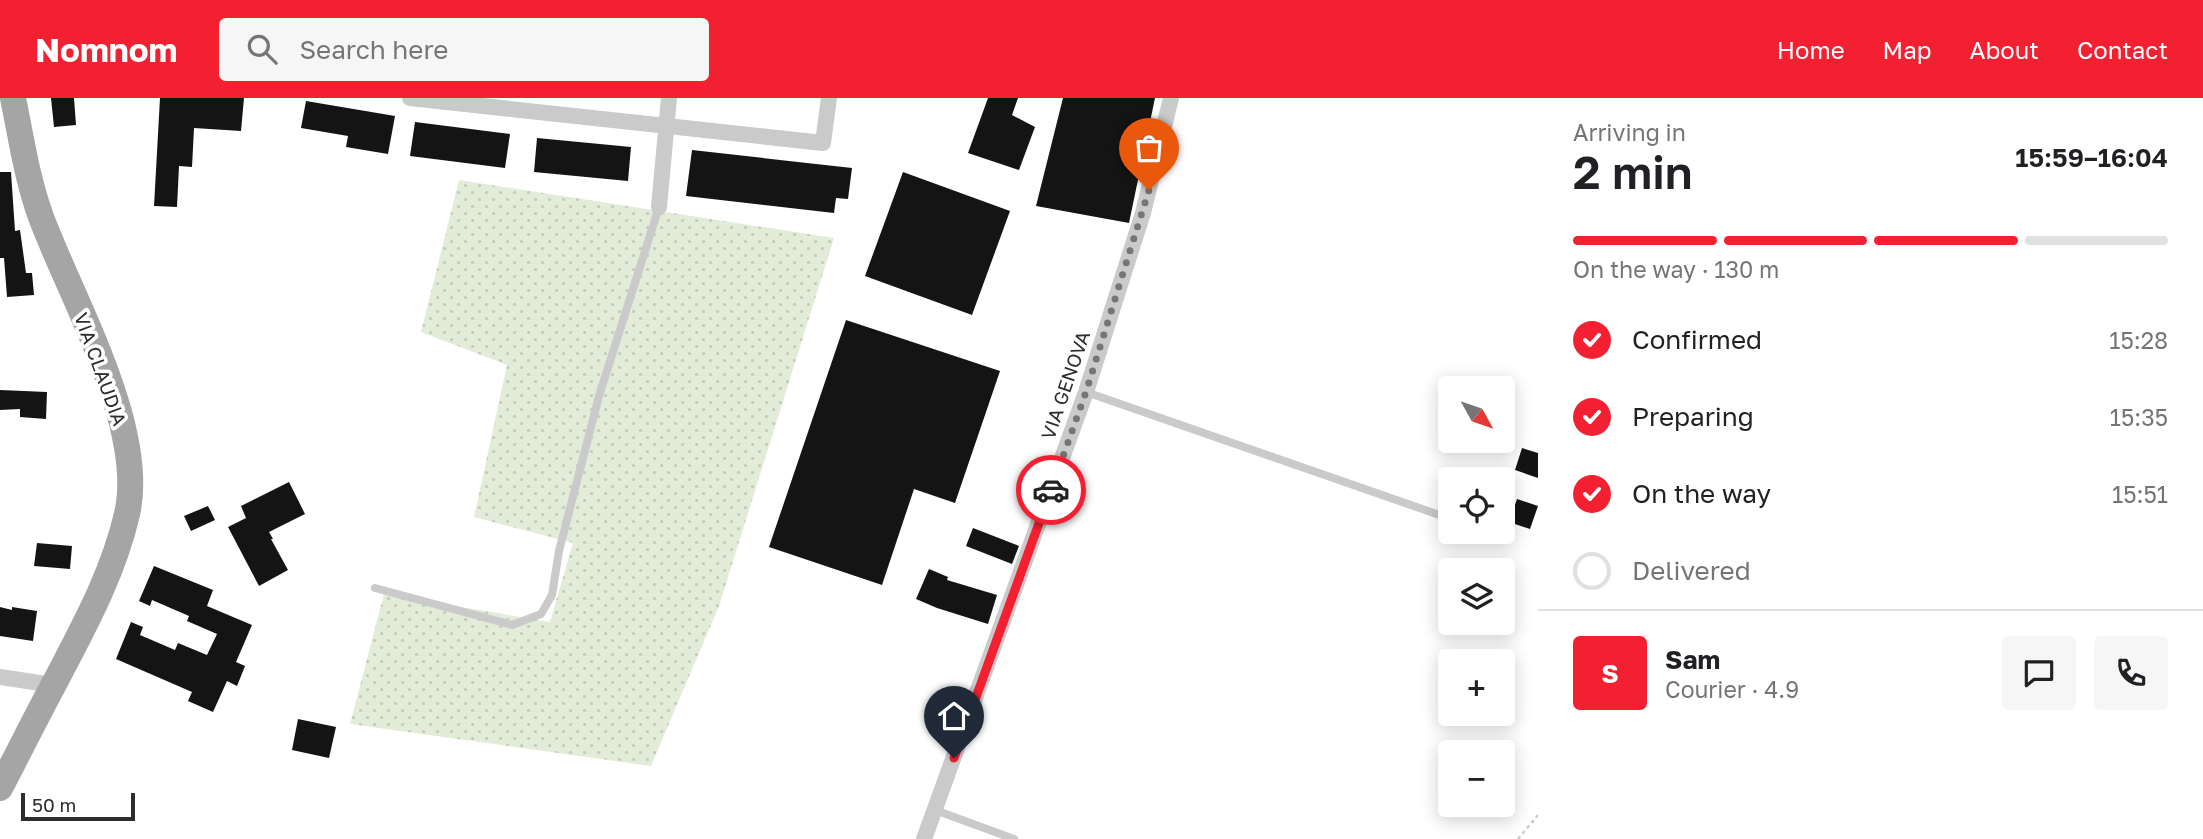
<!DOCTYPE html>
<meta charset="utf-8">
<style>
:root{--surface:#fff;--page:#f6f6f6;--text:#202124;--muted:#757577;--line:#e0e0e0;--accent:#f22030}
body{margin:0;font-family:"Golos Text",sans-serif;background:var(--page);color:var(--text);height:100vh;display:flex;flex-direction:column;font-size:26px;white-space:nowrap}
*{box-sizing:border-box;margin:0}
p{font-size:23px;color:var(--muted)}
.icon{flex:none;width:38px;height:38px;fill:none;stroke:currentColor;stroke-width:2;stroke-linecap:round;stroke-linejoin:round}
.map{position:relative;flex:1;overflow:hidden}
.details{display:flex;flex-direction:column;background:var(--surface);width:665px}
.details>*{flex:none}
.needle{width:46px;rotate:130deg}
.buttons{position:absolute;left:1438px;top:278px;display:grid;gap:14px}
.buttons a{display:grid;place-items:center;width:77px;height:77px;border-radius:7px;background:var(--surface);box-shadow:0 4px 18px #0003;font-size:35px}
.scale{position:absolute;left:21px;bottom:18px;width:114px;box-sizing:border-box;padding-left:7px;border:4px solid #2d2d2d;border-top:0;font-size:19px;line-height:24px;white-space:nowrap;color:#2d2d2d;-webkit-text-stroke:5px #fff;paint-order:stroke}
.pin{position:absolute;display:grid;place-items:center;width:60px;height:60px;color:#fff;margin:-72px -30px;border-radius:50% 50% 50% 0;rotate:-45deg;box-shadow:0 0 7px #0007}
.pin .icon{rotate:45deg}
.courier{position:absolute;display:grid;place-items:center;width:70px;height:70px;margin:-35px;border:5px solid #f22030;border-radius:50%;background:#fff;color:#222;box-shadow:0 2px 9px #0007}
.head em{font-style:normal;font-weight:600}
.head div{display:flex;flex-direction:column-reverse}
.head{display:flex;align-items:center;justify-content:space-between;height:119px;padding:0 35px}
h1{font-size:46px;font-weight:600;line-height:52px}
.bar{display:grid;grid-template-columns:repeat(4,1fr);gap:10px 7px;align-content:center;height:84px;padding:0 35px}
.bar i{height:9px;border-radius:5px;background:var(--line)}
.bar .active{background:var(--accent)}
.bar p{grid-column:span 4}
.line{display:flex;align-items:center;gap:18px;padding:0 35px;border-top:2px solid var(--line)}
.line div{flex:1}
.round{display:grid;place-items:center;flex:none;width:74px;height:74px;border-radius:7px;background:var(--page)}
ol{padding:0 35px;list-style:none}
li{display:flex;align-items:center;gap:21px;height:77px}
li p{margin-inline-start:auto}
li .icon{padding:7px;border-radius:50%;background:var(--accent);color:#fff;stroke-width:4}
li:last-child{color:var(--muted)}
li i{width:38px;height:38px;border:4px solid var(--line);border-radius:50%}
header{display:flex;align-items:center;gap:42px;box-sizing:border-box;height:98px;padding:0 35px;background:var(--accent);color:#fff}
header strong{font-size:33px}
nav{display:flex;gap:38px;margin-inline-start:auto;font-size:24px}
.search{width:490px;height:63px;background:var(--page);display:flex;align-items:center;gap:18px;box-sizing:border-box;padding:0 24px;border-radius:7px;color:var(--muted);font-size:26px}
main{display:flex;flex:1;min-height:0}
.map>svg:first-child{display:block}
</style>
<header>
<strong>Nomnom</strong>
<div class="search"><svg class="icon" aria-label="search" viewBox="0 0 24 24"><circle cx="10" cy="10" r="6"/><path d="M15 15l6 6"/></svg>Search here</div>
<nav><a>Home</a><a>Map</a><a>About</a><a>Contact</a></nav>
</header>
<main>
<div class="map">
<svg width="1538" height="741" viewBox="0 0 1538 741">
<defs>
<pattern id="grass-dots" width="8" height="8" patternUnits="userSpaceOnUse" patternTransform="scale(1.75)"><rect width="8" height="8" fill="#e3ecd8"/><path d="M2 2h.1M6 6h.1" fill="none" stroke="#c3cbba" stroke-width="1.8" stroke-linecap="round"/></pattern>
</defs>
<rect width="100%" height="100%" fill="#fff"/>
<path fill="url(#grass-dots)" d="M459,82L834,140L719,508L651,668L350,626L384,496L550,524L573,445L474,419L507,267L421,234Z"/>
<path fill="#141414" d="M51,0H74L76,27L54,29Z
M160,0H244L241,33L194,30L192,69L179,68L177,109L154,108Z
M988,0H1018L1012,17L1035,29L1019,72L968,55Z
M1063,0H1155L1129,125L1036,108Z
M306,3L395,18L388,56L346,49L348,38L301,30Z
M415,24L510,36L505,70L410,58Z
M537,40L631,49L628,83L534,74Z
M692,52L852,70L848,101L836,100L834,115L686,98Z
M0,74H11L15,133L20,132L26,175H32L34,197L7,199L4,160H0Z
M903,74L1010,113L972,217L865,178Z
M846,222L1000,273L955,405L914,391L882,487L769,449Z
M0,292L47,294L46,321L20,319V311L0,312Z
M1522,350L1538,355V380L1515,372Z
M289,384L305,416L269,434L273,441H271L288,472L259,488L228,429L246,420L241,408Z
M1517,401L1538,408L1530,431L1509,424Z
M208,408L215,422L191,433L184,418Z
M973,430L1019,448L1012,466L966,448Z
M37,445L72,448L70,471L34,468Z
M154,468L213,492L207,508L252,527L236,564L245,568L237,588L227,583L213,614L188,603L192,594L116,561L131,524L143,529L140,537L175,552L178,545L207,557L217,536L187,523L189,518L152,502L150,508L139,503Z
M929,471L948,479L947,482L997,497L988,526L937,510L916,501Z
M0,509L12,512V509L37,513L33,543L0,538Z
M298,621L336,629L329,660L292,652Z"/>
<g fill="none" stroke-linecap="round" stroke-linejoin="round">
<path stroke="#cacaca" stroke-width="2.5" stroke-dasharray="3.5 3.5" stroke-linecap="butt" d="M1518,741L1538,717"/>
<path stroke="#cacaca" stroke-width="8" d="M1086,294L1451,421
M375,490L512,527L541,516L552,497L559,453L599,298L659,109
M935,712L1014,741"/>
<path stroke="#cacaca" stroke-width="16" d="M410,0L823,45L829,0
M659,109L669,0
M0,579L53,587
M924,741L1086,294L1143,115L1171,0"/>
<path stroke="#a5a5a5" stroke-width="26" d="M0,690C18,656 35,621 54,586C82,532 113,477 127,416C147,330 71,200 41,119C27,81 21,39 13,0"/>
</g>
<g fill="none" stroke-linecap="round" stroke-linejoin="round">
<path stroke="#767676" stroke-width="7" stroke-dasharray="0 12.6" d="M1051,392L1086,294L1149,92"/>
<path stroke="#f22030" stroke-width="9" d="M954,660L1051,392"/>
</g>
<g text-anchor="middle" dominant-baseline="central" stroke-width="7" stroke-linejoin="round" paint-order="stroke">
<g font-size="19" fill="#2d2d2d" stroke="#fff">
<text transform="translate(101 271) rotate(70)">VIA CLAUDIA</text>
<text transform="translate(1065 287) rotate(-71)">VIA GENOVA</text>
</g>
</g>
</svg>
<div class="buttons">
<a><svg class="needle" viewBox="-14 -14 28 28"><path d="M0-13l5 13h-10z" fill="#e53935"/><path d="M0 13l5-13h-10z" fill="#757577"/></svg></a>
<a><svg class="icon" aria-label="locate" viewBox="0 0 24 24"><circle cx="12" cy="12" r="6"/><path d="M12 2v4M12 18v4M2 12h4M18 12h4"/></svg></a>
<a><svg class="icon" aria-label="layers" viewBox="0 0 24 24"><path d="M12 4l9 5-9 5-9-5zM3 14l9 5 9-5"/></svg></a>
<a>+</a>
<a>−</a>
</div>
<div class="scale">50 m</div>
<div class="pin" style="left:1149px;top:92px;background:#ea580c"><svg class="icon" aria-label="bag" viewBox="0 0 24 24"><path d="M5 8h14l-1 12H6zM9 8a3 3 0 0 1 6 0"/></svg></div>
<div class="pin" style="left:954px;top:660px;background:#1f2937"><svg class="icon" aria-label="home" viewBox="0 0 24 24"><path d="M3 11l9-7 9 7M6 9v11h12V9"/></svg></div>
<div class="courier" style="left:1051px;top:392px"><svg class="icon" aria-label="car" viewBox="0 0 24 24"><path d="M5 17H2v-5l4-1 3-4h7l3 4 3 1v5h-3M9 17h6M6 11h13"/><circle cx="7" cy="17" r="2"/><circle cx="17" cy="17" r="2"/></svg></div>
</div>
<section class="details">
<div class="head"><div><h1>2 min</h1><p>Arriving in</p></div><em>15:59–16:04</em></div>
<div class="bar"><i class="active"></i><i class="active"></i><i class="active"></i><i></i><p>On the way · 130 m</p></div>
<ol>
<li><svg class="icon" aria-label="check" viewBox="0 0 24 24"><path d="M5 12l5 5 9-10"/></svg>Confirmed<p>15:28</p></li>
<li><svg class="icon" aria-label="check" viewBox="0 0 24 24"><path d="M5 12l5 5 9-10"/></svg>Preparing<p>15:35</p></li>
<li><svg class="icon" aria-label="check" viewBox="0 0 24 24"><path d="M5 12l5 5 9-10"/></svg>On the way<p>15:51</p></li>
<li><i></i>Delivered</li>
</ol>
<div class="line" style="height:126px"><b class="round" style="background:var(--accent);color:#fff">S</b><div><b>Sam</b><p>Courier · 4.9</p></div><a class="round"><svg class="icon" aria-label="chat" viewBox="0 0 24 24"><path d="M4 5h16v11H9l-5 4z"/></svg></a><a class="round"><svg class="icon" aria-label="phone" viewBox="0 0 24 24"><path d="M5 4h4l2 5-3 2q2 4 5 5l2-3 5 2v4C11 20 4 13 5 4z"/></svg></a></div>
</section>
</main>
